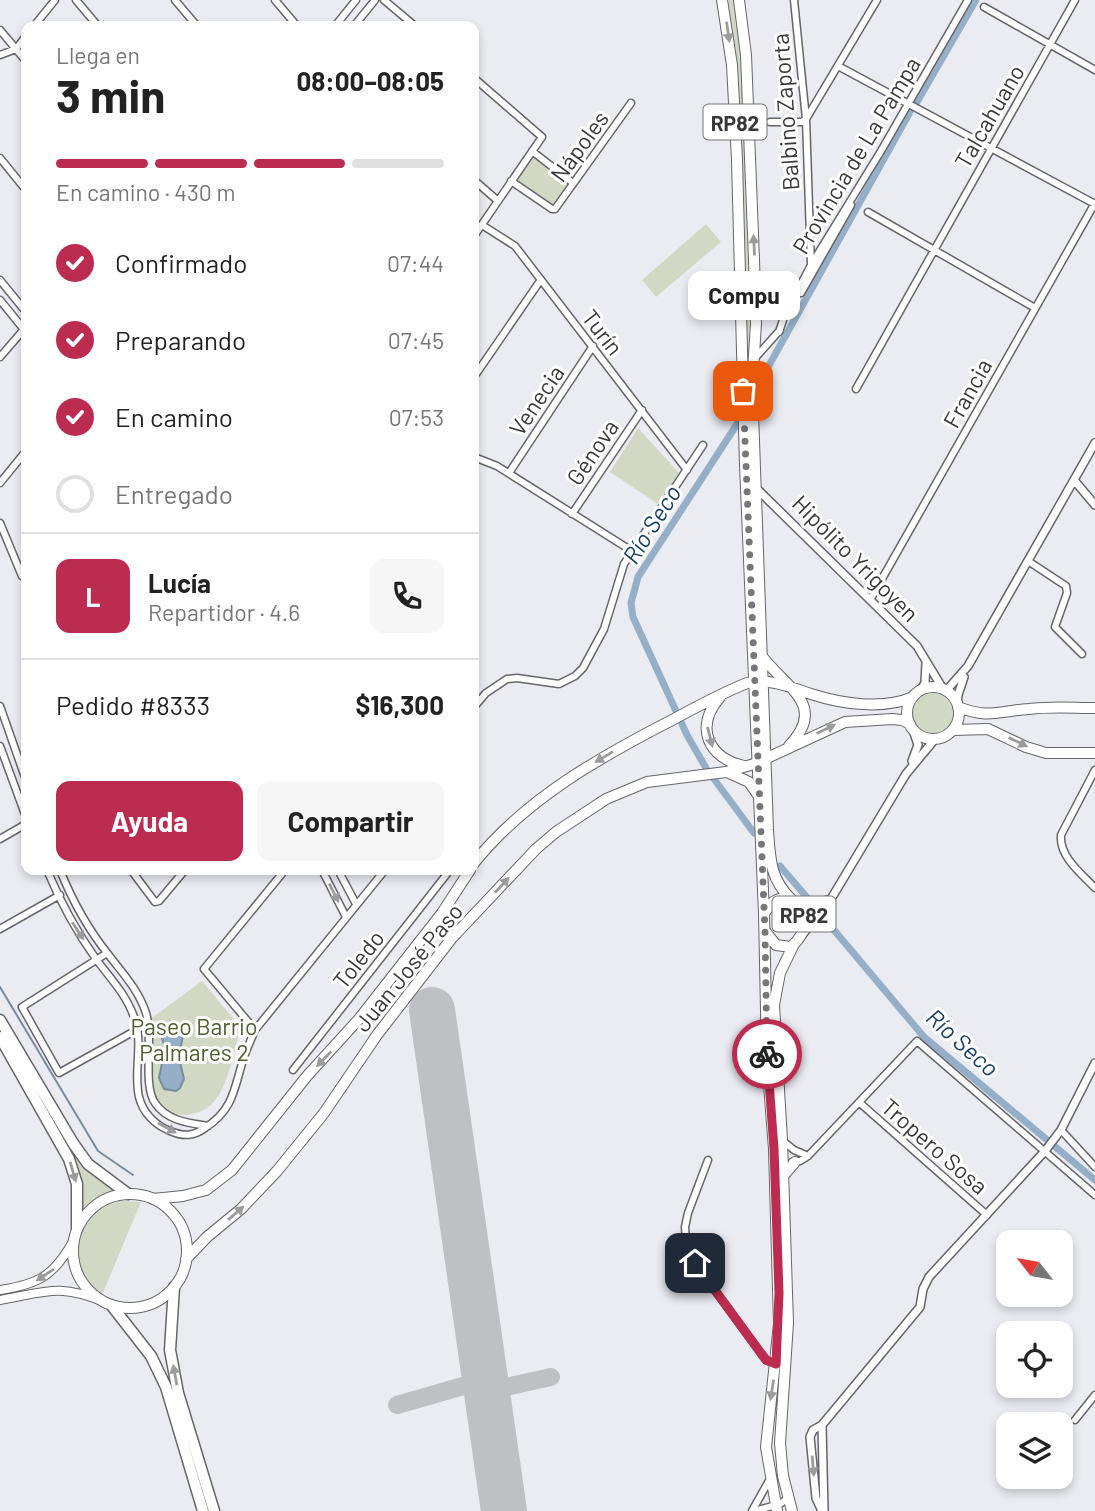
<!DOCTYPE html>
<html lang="es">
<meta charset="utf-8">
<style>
:root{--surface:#fff;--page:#f6f6f6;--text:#222;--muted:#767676;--line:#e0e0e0;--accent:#bc2c50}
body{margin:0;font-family:Barlow,sans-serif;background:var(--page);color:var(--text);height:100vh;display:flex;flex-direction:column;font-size:26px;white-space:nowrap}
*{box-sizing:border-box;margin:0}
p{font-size:23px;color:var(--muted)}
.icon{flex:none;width:38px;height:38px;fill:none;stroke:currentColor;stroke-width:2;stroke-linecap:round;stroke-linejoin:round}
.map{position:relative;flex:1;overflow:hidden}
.drawer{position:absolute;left:21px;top:21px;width:458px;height:854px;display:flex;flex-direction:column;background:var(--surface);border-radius:14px;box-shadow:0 4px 10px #0003}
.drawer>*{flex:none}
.needle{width:46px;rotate:301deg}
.buttons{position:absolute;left:996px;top:1230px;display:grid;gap:14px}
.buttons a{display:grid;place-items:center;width:77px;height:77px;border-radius:14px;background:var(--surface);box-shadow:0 4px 10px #0003;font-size:35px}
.pin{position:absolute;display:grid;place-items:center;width:60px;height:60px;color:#fff;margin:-30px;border-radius:14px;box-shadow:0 4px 10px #0006}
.courier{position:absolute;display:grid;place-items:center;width:70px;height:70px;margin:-35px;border:5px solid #bc2c50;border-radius:50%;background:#fff;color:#222;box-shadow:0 2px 9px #0007}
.bubble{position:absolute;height:49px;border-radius:14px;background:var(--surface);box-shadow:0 4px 10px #0003;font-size:23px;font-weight:700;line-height:49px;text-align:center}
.overview em{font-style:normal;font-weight:700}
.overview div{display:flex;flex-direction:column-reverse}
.overview{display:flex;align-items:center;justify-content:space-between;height:119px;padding:0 35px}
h1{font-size:46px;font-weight:700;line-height:52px}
.bar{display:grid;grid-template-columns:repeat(4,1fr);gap:10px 7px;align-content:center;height:84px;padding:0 35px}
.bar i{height:9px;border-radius:5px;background:var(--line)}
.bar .active{background:var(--accent)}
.bar p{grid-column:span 4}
.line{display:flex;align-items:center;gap:18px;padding:0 35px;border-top:2px solid var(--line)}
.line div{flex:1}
.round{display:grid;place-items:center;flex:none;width:74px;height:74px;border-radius:14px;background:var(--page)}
ol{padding:0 35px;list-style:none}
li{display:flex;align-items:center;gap:21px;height:77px}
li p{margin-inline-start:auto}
li .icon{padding:7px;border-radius:50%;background:var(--accent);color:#fff;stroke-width:4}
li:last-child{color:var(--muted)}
li i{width:38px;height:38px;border:4px solid var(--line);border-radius:50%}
.button{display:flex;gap:14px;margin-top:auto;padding:14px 35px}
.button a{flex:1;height:80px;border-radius:14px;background:var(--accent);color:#fff;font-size:28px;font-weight:700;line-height:80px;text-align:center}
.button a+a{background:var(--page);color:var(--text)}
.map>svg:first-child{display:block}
</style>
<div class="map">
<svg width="1095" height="1511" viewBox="0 0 1095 1511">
<rect width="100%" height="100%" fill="#ebecf2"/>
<path fill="#d1d9c5" d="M728,0H735L742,66L751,275L748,390L755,604C752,523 746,442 745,360C745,240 746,119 728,0Z
M532,151L573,183L555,209L511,181Z
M706,224L721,242L656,297L642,280Z
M638,428L679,473L658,504L610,472Z
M912 714a21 21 0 1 1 42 0a21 21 0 1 1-42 0Z
M202,981L241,1028C235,1048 227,1090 212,1104C204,1112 188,1117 177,1114C138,1104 149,1051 149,1020Z
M68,1144L92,1173L117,1190L99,1197L81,1211L66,1146Z
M120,1201L141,1202L102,1295C59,1269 75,1213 120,1201Z"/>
<path fill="#95afc9" stroke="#798b9e" stroke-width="2" d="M170,1021L178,1024L183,1034L179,1058L184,1079L180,1088L176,1091L164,1089L159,1078L165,1048L161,1035Z"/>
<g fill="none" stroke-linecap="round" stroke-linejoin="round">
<path stroke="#798b9e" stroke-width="2" d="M0,987L98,1151L133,1175"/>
<path stroke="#95afc9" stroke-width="7" d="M917,102L976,0
M757,387L910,112
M706,768L687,735L633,617L631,603L638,577L739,421
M714,779L754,833
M780,866L811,902
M823,917L924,1037L1095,1180"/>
<path stroke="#bec0c4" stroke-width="18" d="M480,1358L490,1378L499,1386
M397,1405L484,1380
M488,1408L500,1390L506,1387L551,1377
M504,1510V1511"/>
<path stroke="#bec0c4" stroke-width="46" d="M432,1010L504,1511"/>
<g stroke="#65666b" stroke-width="9">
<path id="minor" d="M76,0L98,26
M175,0L197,26
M275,0L297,26
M384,0L415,26
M794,0L806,119L811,265
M984,7L1095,70
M34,26L55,0
M335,26L356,0
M354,26L375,0
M0,30L26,61
M0,55L16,49L26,36
M838,66L1095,204
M474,78L542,137L474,236
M770,122H802L806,119L877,0
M532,151L573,183
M0,158L26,190
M474,180L498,201
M511,181L552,209H555L631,103
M868,212L1035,308
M482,225L515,246L687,470
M0,280L26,312
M801,293L851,205
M0,300L26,332
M779,332L784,317L811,265L881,151L968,0
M0,357L26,327
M755,358L780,330
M474,377L540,281
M856,389L1075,0
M474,457L497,466L632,551
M509,473L593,346
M0,483L26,451
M572,514L642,410
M0,523L22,576L26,571
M1028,561L1066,586L1067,593L1055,627L1082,654
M870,600L1095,203
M0,706L26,780
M474,707L486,693L507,679L517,678L559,684L575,676L583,668L604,629L624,564L703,445
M0,746L26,817
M1095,770L1061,835C1059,857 1082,874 1095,888
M0,839L26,824
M47,870C60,901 76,931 96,959C110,978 126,994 134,1017C144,1042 133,1071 139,1097C143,1113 155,1125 170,1131C184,1137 194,1136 205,1128C233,1110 234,1090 243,1060C246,1050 251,1040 255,1030L385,870
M60,870C72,900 88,929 108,954C123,974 138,989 146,1013C154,1039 142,1084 155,1103C167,1121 189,1123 208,1126
M131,870L155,902L159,901L185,870
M322,870L346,917
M338,870L356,904
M0,929L60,895
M107,953L22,1007L59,1073L149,1023
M255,1030L204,969L285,870
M293,1070L450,870
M860,1103L987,1215
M1061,1130L1095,1167
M783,1141L794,1150L808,1156
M708,1160L688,1213L685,1227L686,1241L695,1263L766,1360L776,1364
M792,1162L800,1161L808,1156L917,1041L1095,1195
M1075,1420L1095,1395
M752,1511L770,1479
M754,1511L780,1504L788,1498"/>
</g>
<g stroke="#65666b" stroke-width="10">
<path id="tertiary" d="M1074,480L1095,505
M755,487L917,646L943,689
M920,691L925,683L926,663
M946,691L968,666L1095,443
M957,704L958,695L964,677
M912,761L918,745L913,730
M800,906L811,907L827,900
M803,934L831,899L906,774L935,739
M822,1425L824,1511
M822,1511L816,1498L810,1437L813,1430L822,1425L920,1307L923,1289L929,1277L1045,1151L1061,1130L1095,1063"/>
</g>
<g stroke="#65666b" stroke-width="10">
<path id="secondary" d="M0,1290C40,1284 55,1275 75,1238
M0,1300C47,1292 57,1283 105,1302"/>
</g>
<g stroke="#65666b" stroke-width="12">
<path id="primary" d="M722,0L732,65L737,160L745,465L764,914
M739,0L746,55L754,260L756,324L752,385L768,830C770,858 770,879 791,899
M765,931L776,945L791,947C808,932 810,913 791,899C777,897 771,901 764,914L767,1059L774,1149L779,1324L766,1447L777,1511
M784,1175L795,1162
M792,1511L783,1476L780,1443L788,1323L782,1140L774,1005L780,973L794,944"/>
</g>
<g stroke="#65666b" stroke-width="12">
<path id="trunk" d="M761,655C784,687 829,704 789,746
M907 713a26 26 0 1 1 52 0a26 26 0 1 1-52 0Z
M720,697C694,727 708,758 744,766
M958,707C989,719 998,711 1029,709C1051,706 1073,708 1095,708
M953,730L988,729L1026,747L1046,753H1095
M727,772L749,782L758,795
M474,863C526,798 602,756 674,719C698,706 722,693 747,683C770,678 790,687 811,694C842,704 883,710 913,697
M73 1251a57 57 0 1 1 114 0a57 57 0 1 1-114 0Z
M153,1199L183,1196L206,1190L232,1170L307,1076L359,1019L442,913L470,870
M186,1259L207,1237L241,1209L277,1171L324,1113L377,1035L452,938L536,849L556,832L606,799L647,782L726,772L754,764L845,722L892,719L902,720L910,724"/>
</g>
<g stroke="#65666b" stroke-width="13">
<path id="motorway" d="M0,1020L73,1143L88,1164L128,1194
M0,1037L69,1159L77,1184V1229
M174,1287L170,1350L178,1393L214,1511
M112,1306L151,1356L166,1387L203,1511"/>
</g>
<use href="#minor" stroke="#fff" stroke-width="6"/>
<use href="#tertiary" stroke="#fff" stroke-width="7"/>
<use href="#secondary" stroke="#fff" stroke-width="8"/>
<use href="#primary" stroke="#fff" stroke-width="10"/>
<use href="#trunk" stroke="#fff" stroke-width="10"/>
<use href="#motorway" stroke="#fff" stroke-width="10"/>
</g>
<defs><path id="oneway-solid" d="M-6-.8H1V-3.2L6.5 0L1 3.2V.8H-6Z" transform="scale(1.75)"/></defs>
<g fill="#9c9c9d">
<use href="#oneway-solid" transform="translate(728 32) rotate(82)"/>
<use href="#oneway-solid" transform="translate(754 245) rotate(-93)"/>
<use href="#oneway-solid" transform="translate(826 729) rotate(-26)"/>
<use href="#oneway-solid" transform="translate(710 737) rotate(76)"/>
<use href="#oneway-solid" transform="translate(1018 742) rotate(26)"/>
<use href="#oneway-solid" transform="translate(604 757) rotate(149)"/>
<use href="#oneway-solid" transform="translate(502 885) rotate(-47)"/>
<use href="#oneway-solid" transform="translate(334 893) rotate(63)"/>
<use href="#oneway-solid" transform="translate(78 931) rotate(57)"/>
<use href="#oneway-solid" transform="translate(324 1059) rotate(134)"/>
<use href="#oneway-solid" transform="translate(167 1128) rotate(28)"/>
<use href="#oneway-solid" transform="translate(73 1172) rotate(74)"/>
<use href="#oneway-solid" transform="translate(236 1213) rotate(-41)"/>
<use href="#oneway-solid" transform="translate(45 1275) rotate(146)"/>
<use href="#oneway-solid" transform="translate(175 1375) rotate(-101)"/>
<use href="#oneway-solid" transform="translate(772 1390) rotate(99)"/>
<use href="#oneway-solid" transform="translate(813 1466) rotate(85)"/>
</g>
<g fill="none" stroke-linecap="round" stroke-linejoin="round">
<path stroke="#77777b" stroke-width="7" stroke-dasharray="0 12.6" d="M743,391L765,931L767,1054"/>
<path stroke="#bc2c50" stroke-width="9" d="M695,1263L766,1360L776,1364L779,1293L774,1149L767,1054"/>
</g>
<g text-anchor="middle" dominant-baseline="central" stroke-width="6" stroke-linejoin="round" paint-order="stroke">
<g fill="#fff" stroke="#747476" stroke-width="2">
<rect x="703.5" y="104.5" width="63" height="35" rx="5"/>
<rect x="772.5" y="896.5" width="63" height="35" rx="5"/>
</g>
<g font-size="21" font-weight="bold" fill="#38383b">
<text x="735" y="122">RP82</text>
<text x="804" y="914">RP82</text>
</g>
<g font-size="23" fill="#38383b" stroke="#fff">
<text transform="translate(785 112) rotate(-94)">Balbino Zaporta</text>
<text transform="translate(989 116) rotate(-60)">Talcahuano</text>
<text transform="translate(579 146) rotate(-54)">Nápoles</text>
<text transform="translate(856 155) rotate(-59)">Provincia de La Pampa</text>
<text transform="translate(603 332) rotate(52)">Turín</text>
<text transform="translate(967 393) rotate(-61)">Francia</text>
<text transform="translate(536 400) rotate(-56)">Venecia</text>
<text transform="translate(592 452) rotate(-56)">Génova</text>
<text transform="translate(856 558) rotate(45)">Hipólito Yrigoyen</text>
<text transform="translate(358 959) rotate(-52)">Toledo</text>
<text transform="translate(408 967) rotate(-51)">Juan José Paso</text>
<text transform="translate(935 1146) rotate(41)">Tropero Sosa</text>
</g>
<g font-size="23" fill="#4c5f2d" stroke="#fff">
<text x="194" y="1026">Paseo Barrio<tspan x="194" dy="26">Palmares 2</tspan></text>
</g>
<g font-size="24" font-style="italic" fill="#184064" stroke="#fff">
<text transform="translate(651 524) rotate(-58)">Río Seco</text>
<text transform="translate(963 1042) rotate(42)">Río Seco</text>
</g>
</g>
</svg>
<div class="buttons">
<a><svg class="needle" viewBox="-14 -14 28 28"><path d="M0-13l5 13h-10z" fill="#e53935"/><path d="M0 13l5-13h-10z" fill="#767676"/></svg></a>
<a><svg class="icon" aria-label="locate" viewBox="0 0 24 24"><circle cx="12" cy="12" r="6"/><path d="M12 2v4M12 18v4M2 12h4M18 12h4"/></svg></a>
<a><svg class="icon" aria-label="layers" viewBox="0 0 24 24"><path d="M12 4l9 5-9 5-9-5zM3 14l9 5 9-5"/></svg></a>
</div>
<div class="pin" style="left:743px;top:391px;background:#ea580c"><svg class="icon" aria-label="bag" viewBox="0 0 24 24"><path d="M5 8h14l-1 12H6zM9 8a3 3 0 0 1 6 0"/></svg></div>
<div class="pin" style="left:695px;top:1263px;background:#1f2937"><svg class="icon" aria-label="home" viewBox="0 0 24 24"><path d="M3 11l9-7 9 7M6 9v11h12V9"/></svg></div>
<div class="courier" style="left:767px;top:1054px"><svg class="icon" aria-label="bike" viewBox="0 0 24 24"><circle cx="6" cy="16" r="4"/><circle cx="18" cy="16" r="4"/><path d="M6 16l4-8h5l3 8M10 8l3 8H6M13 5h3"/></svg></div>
<div class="bubble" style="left:688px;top:271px;width:112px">Compu</div>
<section class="drawer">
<div class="overview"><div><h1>3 min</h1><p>Llega en</p></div><em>08:00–08:05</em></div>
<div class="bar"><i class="active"></i><i class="active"></i><i class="active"></i><i></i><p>En camino · 430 m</p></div>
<ol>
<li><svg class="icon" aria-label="check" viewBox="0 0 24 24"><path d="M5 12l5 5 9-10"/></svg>Confirmado<p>07:44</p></li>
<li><svg class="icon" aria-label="check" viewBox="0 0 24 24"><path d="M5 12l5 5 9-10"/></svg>Preparando<p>07:45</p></li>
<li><svg class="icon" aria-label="check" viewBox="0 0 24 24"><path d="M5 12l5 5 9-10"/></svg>En camino<p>07:53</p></li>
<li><i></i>Entregado</li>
</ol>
<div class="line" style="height:126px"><b class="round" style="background:var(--accent);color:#fff">L</b><div><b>Lucía</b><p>Repartidor · 4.6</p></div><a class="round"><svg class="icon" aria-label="phone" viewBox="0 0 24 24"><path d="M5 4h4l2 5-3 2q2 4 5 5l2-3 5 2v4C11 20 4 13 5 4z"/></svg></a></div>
<div class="line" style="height:91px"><div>Pedido #8333</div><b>$16,300</b></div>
<div class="button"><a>Ayuda</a><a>Compartir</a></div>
</section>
</div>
